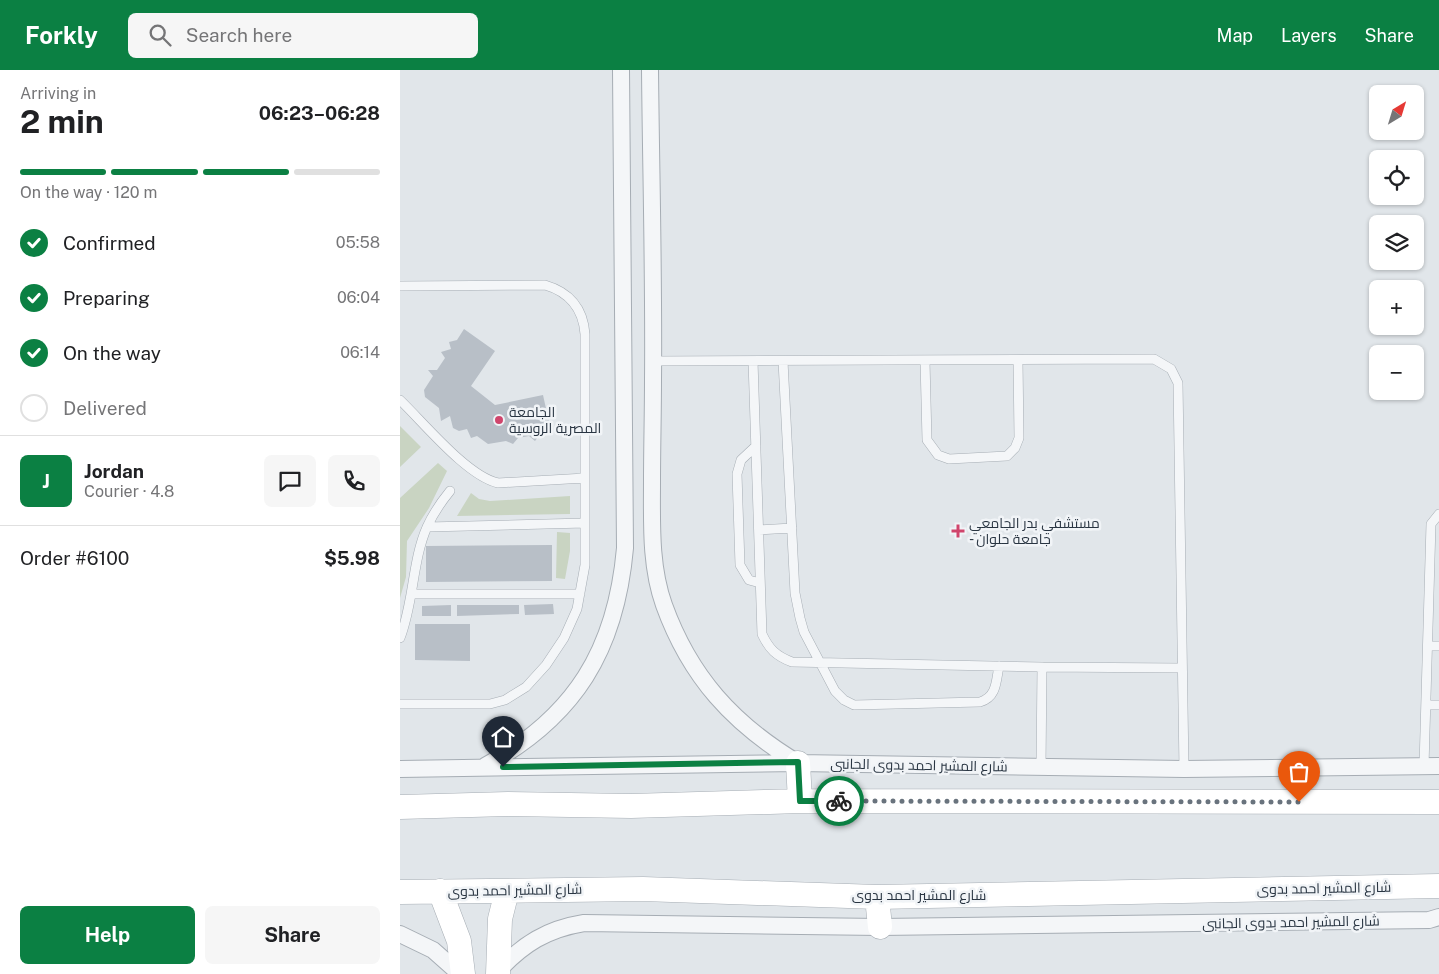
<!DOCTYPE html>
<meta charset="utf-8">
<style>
:root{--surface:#fff;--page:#f6f6f6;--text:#202124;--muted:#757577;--line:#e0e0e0;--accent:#0b8043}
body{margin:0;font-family:"Public Sans",Cairo,sans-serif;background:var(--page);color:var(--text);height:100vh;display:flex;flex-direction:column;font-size:19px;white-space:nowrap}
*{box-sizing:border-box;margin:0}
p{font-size:16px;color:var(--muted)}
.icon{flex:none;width:28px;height:28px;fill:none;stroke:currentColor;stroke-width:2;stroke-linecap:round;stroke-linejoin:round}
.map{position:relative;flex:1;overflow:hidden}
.sheet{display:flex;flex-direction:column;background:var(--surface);width:400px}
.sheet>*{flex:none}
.needle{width:32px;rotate:38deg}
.fabs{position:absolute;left:969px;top:15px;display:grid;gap:10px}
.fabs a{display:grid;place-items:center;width:55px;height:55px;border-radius:8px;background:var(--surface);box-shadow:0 1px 4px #0004;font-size:25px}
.pin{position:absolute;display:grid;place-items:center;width:42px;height:42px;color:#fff;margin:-51px -21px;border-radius:50% 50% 50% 0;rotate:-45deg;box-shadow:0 0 5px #0007}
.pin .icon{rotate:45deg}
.courier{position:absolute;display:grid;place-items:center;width:50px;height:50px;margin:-25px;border:4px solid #0b8043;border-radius:50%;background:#fff;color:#222;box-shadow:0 1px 6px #0007}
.head em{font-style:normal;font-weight:700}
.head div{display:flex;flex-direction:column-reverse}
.head{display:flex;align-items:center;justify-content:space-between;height:85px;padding:0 20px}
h1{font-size:32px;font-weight:700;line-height:38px}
.bar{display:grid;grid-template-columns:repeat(4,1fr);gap:8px 5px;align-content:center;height:60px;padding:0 20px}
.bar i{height:6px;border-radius:4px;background:var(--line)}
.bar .active{background:var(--accent)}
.bar p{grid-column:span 4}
.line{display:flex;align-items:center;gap:12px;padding:0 20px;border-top:1px solid var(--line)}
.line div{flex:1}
.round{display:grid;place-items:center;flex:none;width:52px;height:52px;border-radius:8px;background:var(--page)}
ol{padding:0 20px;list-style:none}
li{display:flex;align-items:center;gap:15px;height:55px}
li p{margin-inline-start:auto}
li .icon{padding:5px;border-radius:50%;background:var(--accent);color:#fff;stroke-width:4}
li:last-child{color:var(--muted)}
li i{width:28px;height:28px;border:2px solid var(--line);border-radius:50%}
.action{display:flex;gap:10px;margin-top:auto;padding:10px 20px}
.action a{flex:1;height:58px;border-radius:8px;background:var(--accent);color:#fff;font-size:20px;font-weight:700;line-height:58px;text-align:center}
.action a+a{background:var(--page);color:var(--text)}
header{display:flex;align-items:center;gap:30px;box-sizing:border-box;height:70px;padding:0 25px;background:var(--accent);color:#fff}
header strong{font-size:24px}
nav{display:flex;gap:28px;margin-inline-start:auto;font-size:18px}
.search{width:350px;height:45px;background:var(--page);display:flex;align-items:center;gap:12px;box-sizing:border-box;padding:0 18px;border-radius:8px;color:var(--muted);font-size:19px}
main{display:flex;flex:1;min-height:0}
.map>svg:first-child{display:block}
</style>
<header>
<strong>Forkly</strong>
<div class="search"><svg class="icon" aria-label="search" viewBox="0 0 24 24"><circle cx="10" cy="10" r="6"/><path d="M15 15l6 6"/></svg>Search here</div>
<nav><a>Map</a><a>Layers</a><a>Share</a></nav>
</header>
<main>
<section class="sheet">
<div class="head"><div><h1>2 min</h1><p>Arriving in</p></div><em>06:23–06:28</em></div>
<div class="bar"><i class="active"></i><i class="active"></i><i class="active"></i><i></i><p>On the way · 120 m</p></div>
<ol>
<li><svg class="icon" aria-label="check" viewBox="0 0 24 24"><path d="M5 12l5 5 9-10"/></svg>Confirmed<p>05:58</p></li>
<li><svg class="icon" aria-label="check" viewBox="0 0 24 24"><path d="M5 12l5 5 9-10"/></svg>Preparing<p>06:04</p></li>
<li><svg class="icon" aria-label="check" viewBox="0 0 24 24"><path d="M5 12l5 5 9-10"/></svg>On the way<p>06:14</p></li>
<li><i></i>Delivered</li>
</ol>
<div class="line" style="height:90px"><b class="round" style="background:var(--accent);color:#fff">J</b><div><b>Jordan</b><p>Courier · 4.8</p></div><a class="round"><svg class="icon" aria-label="chat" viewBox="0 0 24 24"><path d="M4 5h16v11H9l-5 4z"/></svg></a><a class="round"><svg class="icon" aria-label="phone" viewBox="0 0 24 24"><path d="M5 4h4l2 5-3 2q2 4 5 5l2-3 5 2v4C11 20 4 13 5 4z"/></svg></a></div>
<div class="line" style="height:65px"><div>Order #6100</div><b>$5.98</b></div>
<div class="action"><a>Help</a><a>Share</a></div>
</section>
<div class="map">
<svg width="1039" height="904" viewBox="0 0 1039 904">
<rect width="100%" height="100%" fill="#e1e6ea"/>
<path fill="#c9d4c2" d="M0,356L21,377L0,397Z
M38,393L47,401L29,438L7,471L6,507L0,528V428Z
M71,423L79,429L90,431L170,426V444L57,446Z
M157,462L170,463V481L165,509L156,508Z"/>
<path fill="#b8bfc7" d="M64,259L95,281L71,316L95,335L143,325L151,361L141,363L135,371L129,366L118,368L113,374L106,371L88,374L77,366L71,368L67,359L59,361L53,358L50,346L41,351L39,338L25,327L24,320L33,306L28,300H37L45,288L41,282L51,279L49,272L57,270Z
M152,475V511L26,512V476Z
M153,534L154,544L125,545L124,535Z
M51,535V546H22V536Z
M57,535H119V544L57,546Z
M15,554H70V591L15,590Z"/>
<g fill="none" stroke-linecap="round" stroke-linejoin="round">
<g stroke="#a6adb4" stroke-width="10">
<path id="lane" d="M0,216L145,215C169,222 183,238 185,264V495L177,539L164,568L146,595L126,617L105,630L90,634H0
M253,291L754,289L771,299L778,313L784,699
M353,291L362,564C369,579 376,586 392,592L642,597L641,697
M383,291L395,523L400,548L404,562L435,621L444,630L454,635L580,632C597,627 596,611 599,596
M525,291L527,370L538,385L549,389L607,386L615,378L619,368L618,290
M0,330C24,353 67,406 98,413L185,408
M356,376L341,390L337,404L340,495L349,510L360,513
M27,457L185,453
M359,460L392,458
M12,524H180
M0,568C14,532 12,491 27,457C33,444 41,432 50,421
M1028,576H1039
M642,597L781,598
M1027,635H1039
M1024,696L1031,454L1039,444"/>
</g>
<g stroke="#a6adb4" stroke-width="18">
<path id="street" d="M250,0C251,103 254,207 253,310C253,344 252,378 252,412C252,453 250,496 264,535C290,607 333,654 398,693
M85,696C175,647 216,580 225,478L221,0
M0,699L398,693L784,699L1039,696
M0,864L33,880L60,904
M98,901C123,874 147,859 184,853L480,857L1029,850L1039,847"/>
</g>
<g stroke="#a6adb4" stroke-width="25">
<path id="secondary" d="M398,693L400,731
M0,737L108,734L231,736L400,731L1039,732
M40,821L59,871L63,904
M0,822L243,819L477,827L1039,816
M477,827L480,857
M98,904L100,849L107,821"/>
</g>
<use href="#lane" stroke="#f4f6f8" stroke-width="9"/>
<use href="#street" stroke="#f4f6f8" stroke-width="16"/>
<use href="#secondary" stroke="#fff" stroke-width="24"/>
</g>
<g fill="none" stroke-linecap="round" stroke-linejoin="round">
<path stroke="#69737d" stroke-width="5" stroke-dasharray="0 9" d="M439,731L899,732"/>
<path stroke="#0b8043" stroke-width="6" d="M103,697L398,692L400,731H439"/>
</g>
<g fill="#d0456c" stroke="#f1f4f7" stroke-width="2">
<circle cx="99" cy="350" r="5"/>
<path d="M555.5 453.5h5v5h5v5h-5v5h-5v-5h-5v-5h5z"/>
</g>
<g text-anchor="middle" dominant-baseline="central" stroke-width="5" stroke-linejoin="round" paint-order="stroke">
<g font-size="14" fill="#293542" stroke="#f1f4f7" text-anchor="start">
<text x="109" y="342">الجامعة<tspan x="109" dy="16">المصرية الروسية</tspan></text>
<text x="569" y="453">مستشفي بدر الجامعي<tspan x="569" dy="16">- جامعة حلوان</tspan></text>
</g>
<g font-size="14" fill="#293542" stroke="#f1f4f7">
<text transform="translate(519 695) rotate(1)">شارع المشير احمد بدوى الجانبى</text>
<text transform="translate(924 818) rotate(-1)">شارع المشير احمد بدوى</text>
<text transform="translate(115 820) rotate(-1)">شارع المشير احمد بدوى</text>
<text x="519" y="825">شارع المشير احمد بدوى</text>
<text transform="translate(891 852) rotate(-1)">شارع المشير احمد بدوى الجانبى</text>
</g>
</g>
</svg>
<div class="fabs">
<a><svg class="needle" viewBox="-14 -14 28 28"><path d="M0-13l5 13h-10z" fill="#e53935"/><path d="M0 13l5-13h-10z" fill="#757577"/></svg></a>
<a><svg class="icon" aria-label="locate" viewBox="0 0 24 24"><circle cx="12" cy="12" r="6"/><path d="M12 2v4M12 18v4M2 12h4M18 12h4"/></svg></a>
<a><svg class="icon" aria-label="layers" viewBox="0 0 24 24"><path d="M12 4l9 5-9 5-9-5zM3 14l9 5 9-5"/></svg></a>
<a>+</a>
<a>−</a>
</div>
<div class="pin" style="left:899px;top:732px;background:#ea580c"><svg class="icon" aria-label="bag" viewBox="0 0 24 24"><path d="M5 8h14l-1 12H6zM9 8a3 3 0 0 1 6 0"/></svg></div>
<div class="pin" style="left:103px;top:697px;background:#1f2937"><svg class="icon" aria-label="home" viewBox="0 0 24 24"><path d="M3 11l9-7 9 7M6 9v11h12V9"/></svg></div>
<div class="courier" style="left:439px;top:731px"><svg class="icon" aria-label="bike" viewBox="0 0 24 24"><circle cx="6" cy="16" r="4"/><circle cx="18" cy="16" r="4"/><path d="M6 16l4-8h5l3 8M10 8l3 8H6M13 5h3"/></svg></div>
</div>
</main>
